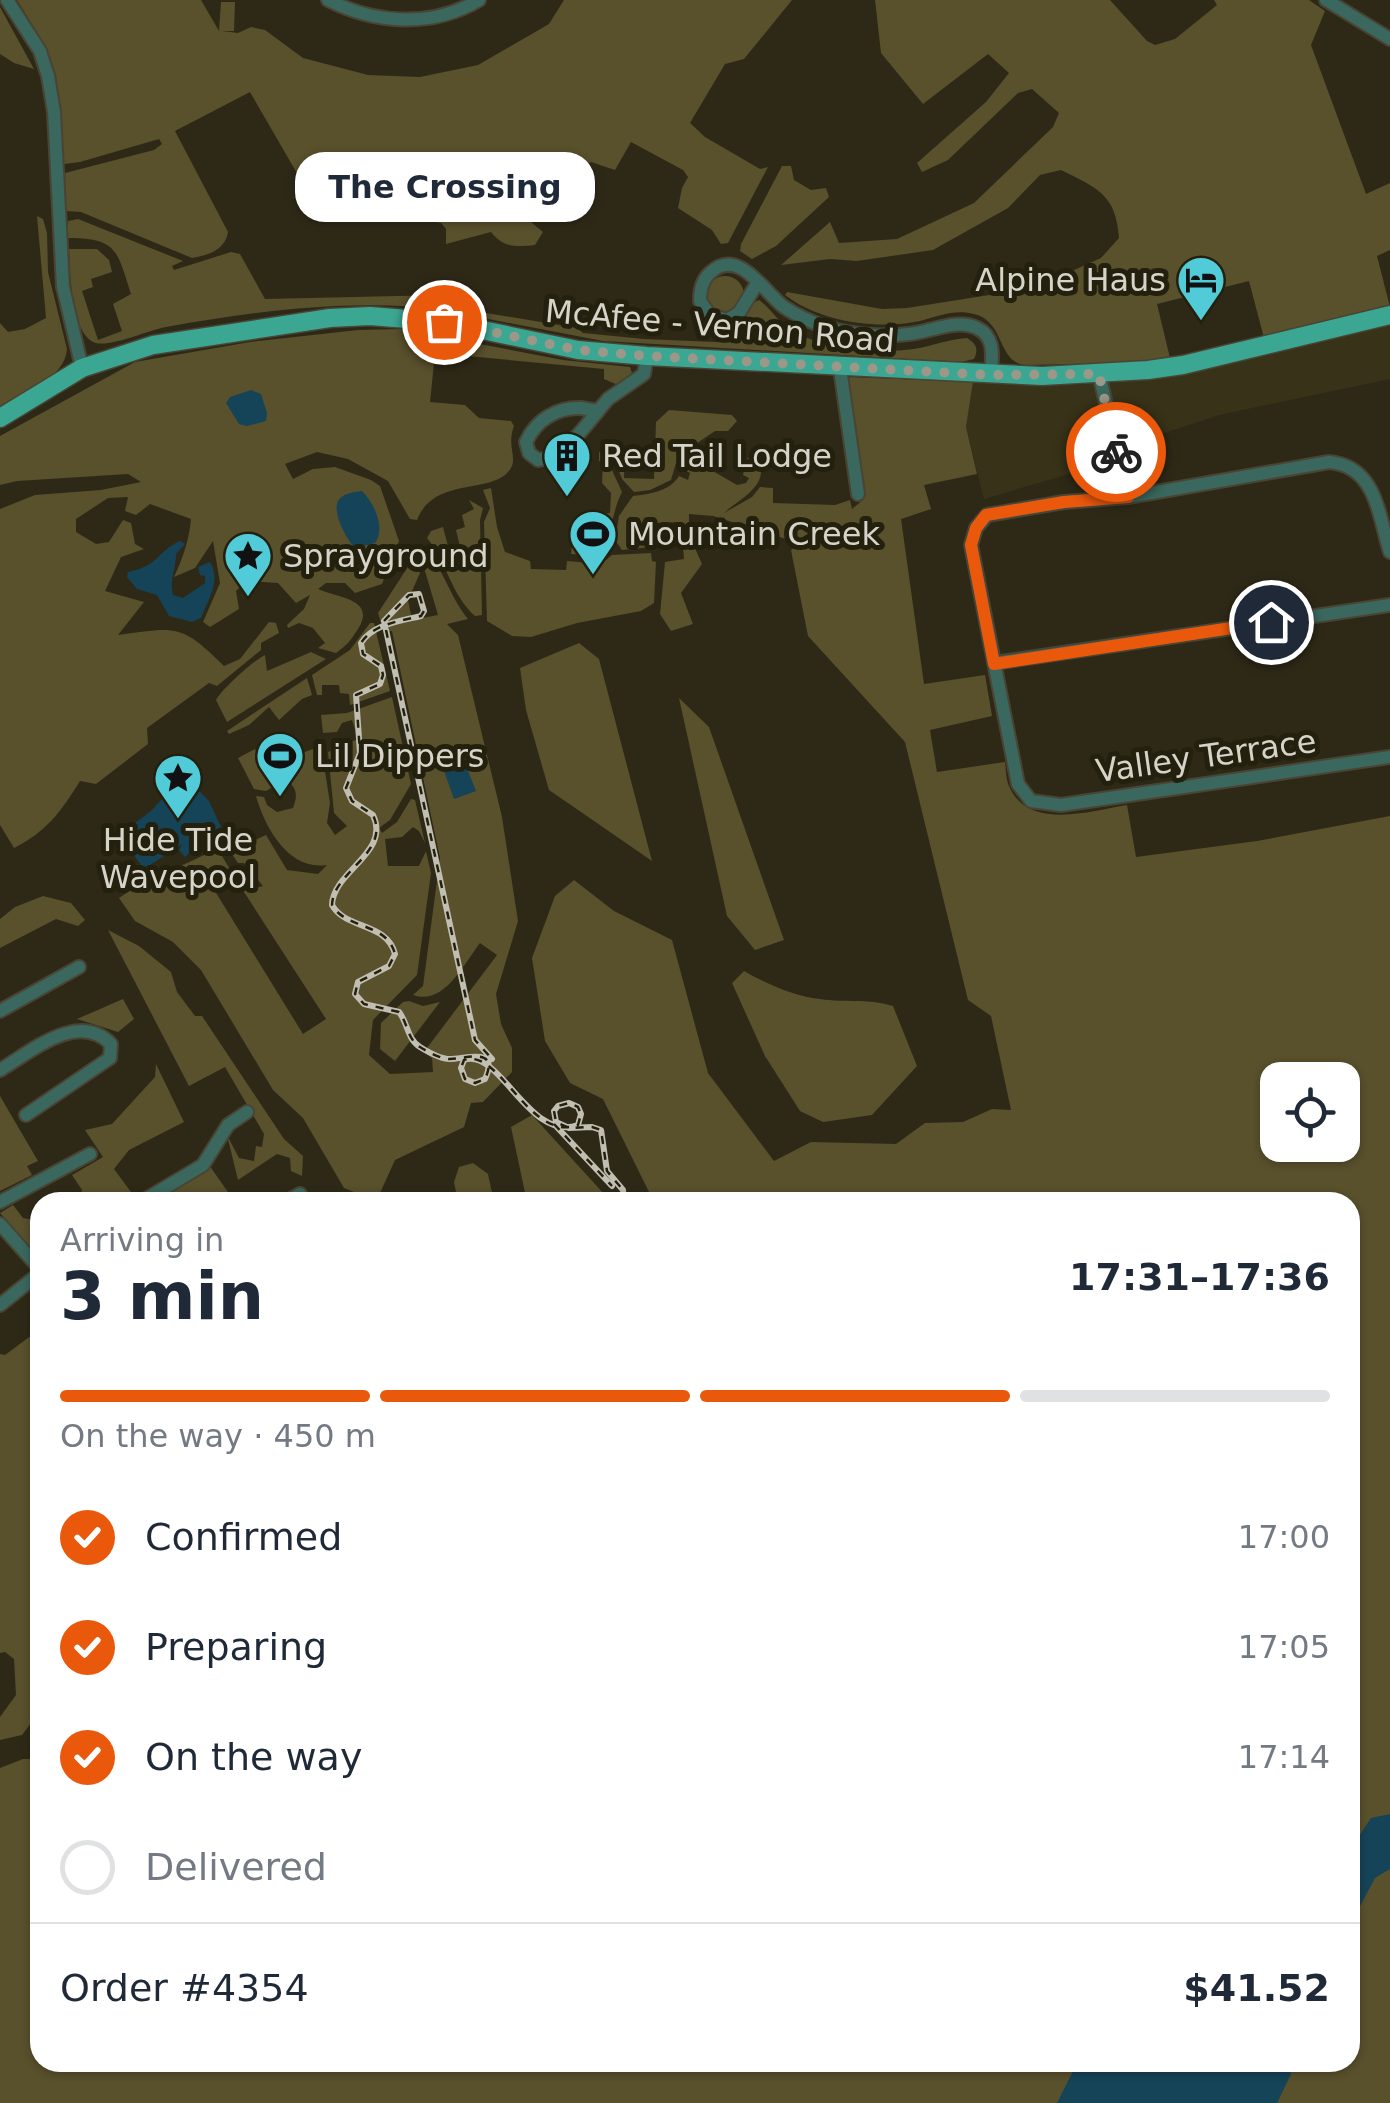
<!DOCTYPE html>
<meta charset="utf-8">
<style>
:root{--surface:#fff;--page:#f2f2f3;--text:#1f2937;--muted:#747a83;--line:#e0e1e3;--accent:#ea580c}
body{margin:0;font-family:"DejaVu Sans",sans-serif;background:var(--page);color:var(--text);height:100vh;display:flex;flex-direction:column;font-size:38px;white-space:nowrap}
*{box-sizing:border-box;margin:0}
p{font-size:32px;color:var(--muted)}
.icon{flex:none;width:55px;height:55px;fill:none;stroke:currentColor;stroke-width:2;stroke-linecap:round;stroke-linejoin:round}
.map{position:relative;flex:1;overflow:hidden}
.sheet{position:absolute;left:30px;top:1192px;width:1330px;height:880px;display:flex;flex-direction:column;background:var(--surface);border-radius:30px;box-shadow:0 2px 8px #0004}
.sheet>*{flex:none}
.fabs{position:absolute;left:1260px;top:1062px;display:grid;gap:20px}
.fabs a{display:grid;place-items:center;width:100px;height:100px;border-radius:20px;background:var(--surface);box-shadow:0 2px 8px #0004;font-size:50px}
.pin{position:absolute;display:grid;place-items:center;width:85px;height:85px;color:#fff;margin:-42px;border:5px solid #fff;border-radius:50%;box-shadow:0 2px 10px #0007}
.courier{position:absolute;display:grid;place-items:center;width:100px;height:100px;margin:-50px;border:8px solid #ea580c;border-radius:50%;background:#fff;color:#222;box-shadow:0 2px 12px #0007}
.bubble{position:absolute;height:70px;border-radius:30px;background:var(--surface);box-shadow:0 2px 8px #0004;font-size:32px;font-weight:800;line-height:70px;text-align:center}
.headline em{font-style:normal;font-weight:800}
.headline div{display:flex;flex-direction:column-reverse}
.headline{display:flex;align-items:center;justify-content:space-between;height:170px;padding:0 30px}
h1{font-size:65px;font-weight:800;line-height:75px}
.bar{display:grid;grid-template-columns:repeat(4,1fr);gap:15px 10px;align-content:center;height:120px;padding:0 30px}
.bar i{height:12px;border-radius:8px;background:var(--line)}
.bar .on{background:var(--accent)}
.bar p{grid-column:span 4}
.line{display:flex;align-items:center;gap:25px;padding:0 30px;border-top:2px solid var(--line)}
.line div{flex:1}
ol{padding:0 30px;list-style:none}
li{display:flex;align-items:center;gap:30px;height:110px}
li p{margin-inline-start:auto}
li .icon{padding:10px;border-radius:50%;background:var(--accent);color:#fff;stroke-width:4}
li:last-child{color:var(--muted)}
li i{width:55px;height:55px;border:5px solid var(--line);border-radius:50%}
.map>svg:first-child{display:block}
</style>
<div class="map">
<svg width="1390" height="2103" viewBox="0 0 1390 2103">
<rect width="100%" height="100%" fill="#2e2917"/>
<path fill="#383218" d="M1390,322V379L1219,415L1131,444L1103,464L984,499L966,427L973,382L1078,385L1150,376Z"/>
<path fill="#59502c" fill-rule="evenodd" d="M17,0H201L219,31L221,2H235L234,31H222L238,33L251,27L265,30L303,58L368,75L420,77L478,65L549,24L564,0H792L744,59L725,64L690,123L705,137L760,169L768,167L728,243L721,244L712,230L678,208L682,188L688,177L683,170L631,142L615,170L591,162C571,173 566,181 543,190L531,222L543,232L535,245C517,247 503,248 491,232L446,244V229L441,223L394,214L357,219L320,213L250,92L175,131L228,232C225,250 209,255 192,258L81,212L66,211L65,173L154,150L162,144L159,139L80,162L64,164L56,76L46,47Z
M875,0H1110L1147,41L1155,45L1175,39L1217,5L1214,0H1309L1325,11L1311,45L1366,194L1390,183V250L1377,256L1390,307L1264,338L1249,281L1157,304L1170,358L1125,363L1025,365C997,362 1005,321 974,314C955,309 939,316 920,321C877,330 820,322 785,295L787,292L882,309L907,308L1002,293L1045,283L1101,258L1119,238C1116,194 1097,188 1061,170L1040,175L1008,208L933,250L857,261L830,259L781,265L830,222L839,243L897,239L974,203L1053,127L1059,113L1032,89L1018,93L948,160L922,172L917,163L986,102L1009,73L988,54L923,104L881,53Z
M0,7L34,69L14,63L0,54Z
M782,166H791L794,180L811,190L826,188L829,197L776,246L752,259L740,251L741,244Z
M37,216L43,219L47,233L48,272L67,349C65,379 23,393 0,406V323L8,332L25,329L46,318Z
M78,219L183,261L172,266L174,270L231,252L240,254L265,299L442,295L440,309C350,299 255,311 166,327C148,330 108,349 93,342C71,331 70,271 69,249H97L109,260L112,272L91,279L93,287L82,291L98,340L122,331L113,304L131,294C117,251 118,238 68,238V221Z
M706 295a19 19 0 1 1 38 0a19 19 0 1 1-38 0Z
M759,300C770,308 776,319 786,326C817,350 876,354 914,349C932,346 949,339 967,338C976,344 979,348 974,359L961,362L603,341L452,312V307L473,308L474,311L577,328L583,333L644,339L740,343L749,305Z
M401,329L437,334L430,402L465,405L479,418L511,421L514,426C507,444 516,456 512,466C498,497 435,474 417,520L410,519L388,481L348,459L317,452L285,464L293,479L313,469L335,467L371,480L380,486L399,541L382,584L355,593L345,583H326L318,589C338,598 377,599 358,629C352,639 346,646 336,653L318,648L325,643L313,628L299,623L288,628L287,625L304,609L310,595L296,603L278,583L246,581L236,591L239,609L210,627L203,622L220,583L213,541L195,568L174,577C183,558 189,540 191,519L150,504L136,515L125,511L128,497L108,498L76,519V532L96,544L109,542L123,520L131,523L135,544L144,549L121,557L105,591L144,602L118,635C176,627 181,623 224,666L240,659L269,622L276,623L279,633L261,643V650L217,686L209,683L147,728L148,744L96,784L80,781C61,812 46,832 14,848L0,825V509L35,495L101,490L141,482L128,474L17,481L0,485V436L135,362L250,342L358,330Z
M448,338L563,360L630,367L632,373L628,380L618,385L604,379V369L446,354Z
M850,377L973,382L966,427L977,474L924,485L931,509L901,519L924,684L985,675L992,716L930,730L937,772L1005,762C1006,769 1006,780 1009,786C1028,831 1090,811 1127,805L1136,857L1257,841L1390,816V2103H0V1768L23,1759H40V2062H1350V1202H654L603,1099L570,1083L545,1041L532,958L555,896L574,880L614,911L672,940L708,1073L774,1161L811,1142L896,1144L925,1123L963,1122L992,1109L1011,1110L991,1016L968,1000L905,742L808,636L791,550L799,543L713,516L689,514V535L702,564L681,593L693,624L671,631L660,614L665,562L684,559L681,522L649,523L651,547L622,550L615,540L619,516L633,496C650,494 670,491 679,476L688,480L690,473L681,468L679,463L687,454L695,451L698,454L686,461L692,469L701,459L711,470L737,485L746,483L749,478L743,475L747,458L758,461C771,485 738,500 724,513L752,497L760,487L773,488V503L835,505L850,500L852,509L864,499L847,382ZM1278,1080H1342V1145H1278Z
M669,410L732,415L737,421L728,431H715L678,456L671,480L650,490L634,492L622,479L613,456L625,455L624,478L654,479L656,422Z
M599,452L605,455L622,492C611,512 611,545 599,556L571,554L572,546L580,552L586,547L600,548L602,514L610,513L611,493L602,483L603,462L599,461Z
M491,488L497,527L505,552L530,561L531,569L566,570L567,561L601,564L612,555L651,553L652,561L656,562L654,603L641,611L577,623L531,637L512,636L487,621L484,522L490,508L483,490Z
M469,500L483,508L480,520L482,615L475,616C451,595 447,562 427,538L431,531L443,527L450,554L461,551L456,530L465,527L462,515L474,509Z
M422,545C443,566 449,596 468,619L447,624L458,635L502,817L518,921L496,994L501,1024L512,1048V1072L483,1102L471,1103L464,1127L395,1160L380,1193L371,1199L344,1188L303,1118L273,1090L201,970L173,942L135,921L119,898C149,877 182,867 214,850L208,838L225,831L232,845L248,837L251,842L266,835L287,870L318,874L327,865C289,871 265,828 256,796L264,797L267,805L277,812L293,808C298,795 297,788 286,779L266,791L254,789L238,758L255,749L263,763L277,756L280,761L321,746L330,803L327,823L335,835L347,826L334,813L328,752L358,739L352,720L342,723L337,732L323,733L321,715L347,713L392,697L411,784L390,820L379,828L382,833L397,822L411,799L415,800L425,843L419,831L413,827L402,837L385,839L388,866H419L426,851L431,873L417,975L373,1020L369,1055L390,1074L433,1072L432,1058L424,1052L497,955L480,943C463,965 444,1006 413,995L423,986L440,858L392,631L384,632L378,613L411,562L415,561L420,573L408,600L412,620L438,615L422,561L416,554ZM227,847L238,863H244L263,886L252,889L242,874L235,878L326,1019L303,1034L210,883L231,871L219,851Z
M370,623H374L390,691L350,705L349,694L340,693L339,685H322V695H317L312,675L350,650Z
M579,643L599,659L652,861L549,790L526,710L520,668Z
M311,652L326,659L227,722L216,700C222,689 253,661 265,655L267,671Z
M307,678L312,695L302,699L279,720L269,707L249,725L229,734L227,731Z
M679,698L709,727L784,940L755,950L727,916Z
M43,896L71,903L85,920L78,926L56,919L0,948V919L15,907Z
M108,930L139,946L171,972L177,992L195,1016H202L284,1139L303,1156L302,1176L291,1171L290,1158L277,1154L238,1180L227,1135L239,1158L254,1161L256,1146L262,1147L264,1134L225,1067L189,1086Z
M744,971C767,984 793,996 820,999C846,1003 866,998 893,1006L917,1066L872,1115L823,1122L800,1111L765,1056L732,983Z
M123,999L134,1019L118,1032L77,1019Z
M409,1001L423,1006L440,1002L395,1061L380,1049L381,1023L403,1002Z
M156,1064L184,1122L129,1150L114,1169L131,1192L126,1202H64H79L82,1190L72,1175L103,1157L85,1130L112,1124L155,1077Z
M0,1096L38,1161L27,1166L32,1175L0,1191Z
M532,1115L605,1195L609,1202H527L511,1127Z
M473,1163L488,1174L494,1202H458L454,1182L459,1167Z
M209,1165L235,1202H221L198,1193L179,1202H150Z
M13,1205L23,1218L40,1221V1258L0,1213Z
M40,1329V1711L22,1735L0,1740V1717L16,1695L14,1659L5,1652L0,1653V1354L5,1355Z"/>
<path fill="#154357" d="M251,390L261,394L267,413L266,421L247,426L239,424L226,403L230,397Z
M362,491C374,503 386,528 375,543L355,548C347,540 332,513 338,501C343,493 354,492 362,491Z
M180,541L185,544L176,554C176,570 169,580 173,595L183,598L205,583V576L200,575L198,567L210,562C221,581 209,598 201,618L192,622L169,616L157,595L137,589L127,577L128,572C159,566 156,552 180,541Z
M464,761L476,791L454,799L443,768Z
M184,775L209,801L221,827L189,844L196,846V853L190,852L185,857L179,850L182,844L144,869L119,835L151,811Z
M1390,1814V1869L1375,1878L1350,1925V1850L1371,1818Z
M1077,2063H1289L1291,2074L1277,2103H1057Z"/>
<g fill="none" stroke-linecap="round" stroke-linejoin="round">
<g stroke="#494433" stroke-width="16">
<path id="minor" d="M7,0L40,51L48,76L54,112L63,287L82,368
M328,0C375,24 432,28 479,0
M1326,0L1390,39
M758,282L739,313L727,320L710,315L700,301C700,291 702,280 710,273C738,246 764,292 784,307C796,315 811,322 825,327C851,335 883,337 909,334C930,332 957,318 977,328C996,337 992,357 991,375
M840,368L858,494
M1099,374L1128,497
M581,408L598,411C581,431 565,456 538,460L529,453L526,442C536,420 557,407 581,408Z
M598,411L608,399L644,374L647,356
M1390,552C1378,514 1376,466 1329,462L1128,497L1064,502L987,515L976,528L971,545L1018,784L1031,801L1061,805L1390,757
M994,663L1390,605
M0,1011L79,967
M0,1070C31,1052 78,1010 111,1044L110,1058L26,1115
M0,1202L90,1154
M141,1202L203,1165L228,1125L247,1112
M285,1202L300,1194
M0,1224L40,1269
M0,1305L40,1273"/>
</g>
<g stroke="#494433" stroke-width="21">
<path id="major" d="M0,418L82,368L153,345L330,318L370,316L444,322L578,350L647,356L1042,376L1148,370L1183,365L1390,315"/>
</g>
<use href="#minor" stroke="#3a685e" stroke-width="12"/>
<use href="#major" stroke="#3ba691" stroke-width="18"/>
<g stroke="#c1beb2" stroke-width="6">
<path id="rail" d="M384,621L409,595L419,594L424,611L421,616C400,621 373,624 361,643L363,654L381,666L383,675L380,684L356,695L360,753L346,788L352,801L373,815C391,853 333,871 332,905C346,930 387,922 395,954L389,966L358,982L355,994L364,1004L399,1012C408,1023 407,1039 420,1047C428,1052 441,1059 450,1059C465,1059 500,1046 485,1079L475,1083L465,1079L461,1068L464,1060C500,1047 529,1143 578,1125L581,1114L578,1107L569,1103L558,1106L554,1111L556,1122L569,1128L592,1127L601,1130L607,1171L623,1190L624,1202
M386,630L475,1040L492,1059
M554,1124L612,1186"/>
</g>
<use href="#rail" stroke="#24200e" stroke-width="2.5" stroke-dasharray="8" stroke-linecap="butt"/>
</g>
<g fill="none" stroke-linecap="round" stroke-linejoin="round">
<path stroke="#9b988a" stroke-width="10" stroke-dasharray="0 18" d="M444,322L578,350L647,356L991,375L1099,374L1116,452"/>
<path stroke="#ea580c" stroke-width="12" d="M1116,452L1128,497L1064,502L986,515L976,528L971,545L994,664L1271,622"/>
</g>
<defs>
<g id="hotel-pin" transform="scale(2.5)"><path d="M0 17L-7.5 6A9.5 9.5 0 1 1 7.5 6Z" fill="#52cbd8" stroke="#24200e"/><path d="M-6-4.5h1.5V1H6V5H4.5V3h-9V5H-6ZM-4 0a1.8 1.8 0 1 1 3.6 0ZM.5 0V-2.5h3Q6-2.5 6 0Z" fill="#111"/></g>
<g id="building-pin" transform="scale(2.5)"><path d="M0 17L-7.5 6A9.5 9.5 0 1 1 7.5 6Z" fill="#52cbd8" stroke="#24200e"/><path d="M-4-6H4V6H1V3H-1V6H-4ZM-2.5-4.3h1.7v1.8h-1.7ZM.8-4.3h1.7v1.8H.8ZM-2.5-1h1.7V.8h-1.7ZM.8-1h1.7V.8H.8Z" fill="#111"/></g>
<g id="stadium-pin" transform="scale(2.5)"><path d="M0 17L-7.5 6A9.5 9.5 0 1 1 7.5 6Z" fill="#52cbd8" stroke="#24200e"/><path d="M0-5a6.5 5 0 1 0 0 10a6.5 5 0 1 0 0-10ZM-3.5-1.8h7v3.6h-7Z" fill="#111"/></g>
<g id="sight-pin" transform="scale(2.5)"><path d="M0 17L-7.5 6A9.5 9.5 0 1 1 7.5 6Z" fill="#52cbd8" stroke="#24200e"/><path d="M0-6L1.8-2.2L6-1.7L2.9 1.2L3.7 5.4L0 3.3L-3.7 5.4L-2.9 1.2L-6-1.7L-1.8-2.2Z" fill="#111"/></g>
</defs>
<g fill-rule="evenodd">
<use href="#hotel-pin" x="1201" y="280"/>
<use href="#building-pin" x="567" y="456"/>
<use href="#stadium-pin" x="593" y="534"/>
<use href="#sight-pin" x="248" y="556"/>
<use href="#stadium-pin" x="280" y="756"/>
<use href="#sight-pin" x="178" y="778"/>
</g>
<g text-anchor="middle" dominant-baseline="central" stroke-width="10" stroke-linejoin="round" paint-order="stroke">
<g font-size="32" fill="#d6d3c8" stroke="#24200e" text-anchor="start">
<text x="1166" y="280" text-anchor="end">Alpine Haus</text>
<text x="602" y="456">Red Tail Lodge</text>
<text x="628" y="534">Mountain Creek</text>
<text x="283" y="556">Sprayground</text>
<text x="315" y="756">Lil Dippers</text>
<text x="178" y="840" text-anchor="middle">Hide Tide<tspan x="178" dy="37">Wavepool</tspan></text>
</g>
<g font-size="32" fill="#d6d3c8" stroke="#24200e">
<text transform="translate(720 326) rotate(5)">McAfee - Vernon Road</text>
<text transform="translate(1206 756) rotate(-8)">Valley Terrace</text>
</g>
</g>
</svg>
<div class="fabs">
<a><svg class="icon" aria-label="locate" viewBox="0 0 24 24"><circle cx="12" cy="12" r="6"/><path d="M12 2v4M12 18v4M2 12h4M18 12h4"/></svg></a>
</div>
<div class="pin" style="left:444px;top:322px;background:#ea580c"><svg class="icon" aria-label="bag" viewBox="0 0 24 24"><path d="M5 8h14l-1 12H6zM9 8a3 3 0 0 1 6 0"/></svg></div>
<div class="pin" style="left:1271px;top:622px;background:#1f2937"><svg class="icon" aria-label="home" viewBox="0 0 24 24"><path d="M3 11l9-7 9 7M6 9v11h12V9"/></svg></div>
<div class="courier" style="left:1116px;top:452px"><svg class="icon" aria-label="bike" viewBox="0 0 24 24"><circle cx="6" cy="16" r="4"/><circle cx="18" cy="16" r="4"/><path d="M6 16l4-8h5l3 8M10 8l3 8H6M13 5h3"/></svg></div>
<div class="bubble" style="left:295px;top:152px;width:300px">The Crossing</div>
<section class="sheet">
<div class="headline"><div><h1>3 min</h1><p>Arriving in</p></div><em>17:31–17:36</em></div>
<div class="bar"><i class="on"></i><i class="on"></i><i class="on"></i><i></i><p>On the way · 450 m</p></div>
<ol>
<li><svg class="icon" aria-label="check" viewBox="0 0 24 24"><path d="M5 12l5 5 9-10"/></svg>Confirmed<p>17:00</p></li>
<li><svg class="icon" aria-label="check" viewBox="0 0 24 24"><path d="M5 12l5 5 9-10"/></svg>Preparing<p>17:05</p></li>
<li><svg class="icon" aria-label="check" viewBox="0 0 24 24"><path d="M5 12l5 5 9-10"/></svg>On the way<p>17:14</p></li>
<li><i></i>Delivered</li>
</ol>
<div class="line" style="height:130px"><div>Order #4354</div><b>$41.52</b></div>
</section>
</div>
